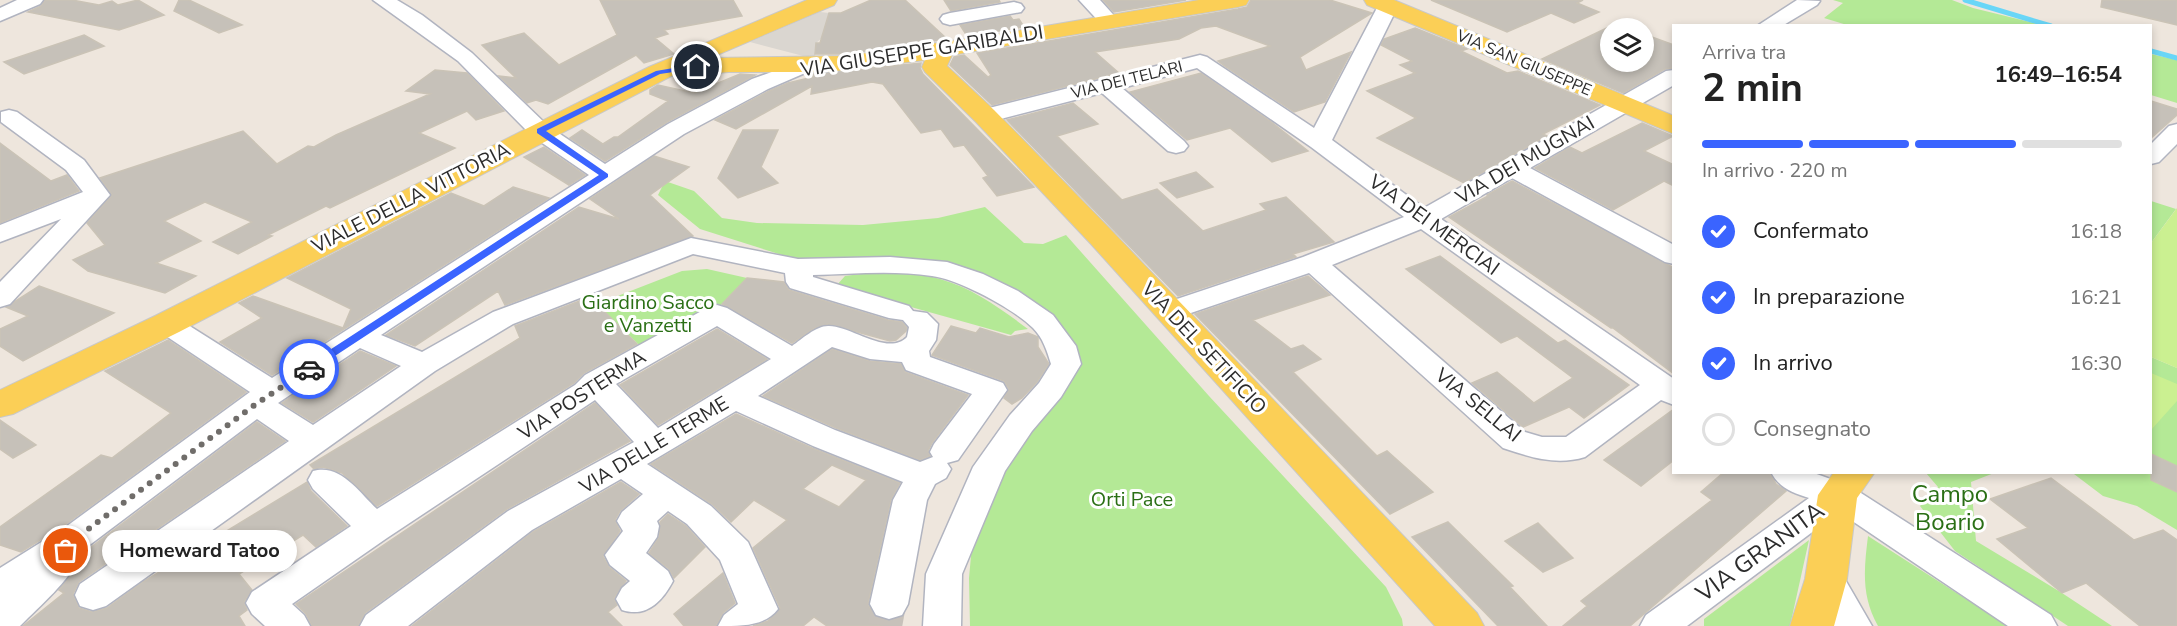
<!DOCTYPE html>
<html lang="it">
<meta charset="utf-8">
<style>
:root{--surface:#fff;--page:#f6f6f6;--text:#222;--muted:#767676;--line:#e0e0e0;--accent:#3a64ff}
body{margin:0;font-family:"Nunito Sans",sans-serif;background:var(--page);color:var(--text);height:100vh;display:flex;flex-direction:column;font-size:22px;white-space:nowrap}
*{box-sizing:border-box;margin:0}
p{font-size:20px;color:var(--muted)}
.icon{flex:none;width:33px;height:33px;fill:none;stroke:currentColor;stroke-width:2;stroke-linecap:round;stroke-linejoin:round}
.map{position:relative;flex:1;overflow:hidden}
.details{position:absolute;left:1672px;top:24px;width:480px;height:450px;display:flex;flex-direction:column;background:var(--surface);border-radius:0px;box-shadow:0 3px 9px #0003}
.details>*{flex:none}
.buttons{position:absolute;left:1600px;top:18px;display:grid;gap:12px}
.buttons a{display:grid;place-items:center;width:54px;height:54px;border-radius:50%;background:var(--surface);box-shadow:0 3px 9px #0003;font-size:30px}
.pin{position:absolute;display:grid;place-items:center;width:51px;height:51px;color:#fff;margin:-26px;border:3px solid #fff;border-radius:50%;box-shadow:0 2px 6px #0007}
.courier{position:absolute;display:grid;place-items:center;width:60px;height:60px;margin:-30px;border:4px solid #3a64ff;border-radius:50%;background:#fff;color:#222;box-shadow:0 2px 8px #0007}
.bubble{position:absolute;height:42px;border-radius:21px;background:var(--surface);box-shadow:0 3px 9px #0003;font-size:20px;font-weight:700;line-height:42px;text-align:center}
.overview em{font-style:normal;font-weight:700}
.overview div{display:flex;flex-direction:column-reverse}
.overview{display:flex;align-items:center;justify-content:space-between;height:102px;padding:0 30px}
h1{font-size:39px;font-weight:700;line-height:45px}
.bar{display:grid;grid-template-columns:repeat(4,1fr);gap:9px 6px;align-content:center;height:72px;padding:0 30px}
.bar i{height:8px;border-radius:4px;background:var(--line)}
.bar .on{background:var(--accent)}
.bar p{grid-column:span 4}
ol{padding:0 30px;list-style:none}
li{display:flex;align-items:center;gap:18px;height:66px}
li p{margin-inline-start:auto}
li .icon{padding:6px;border-radius:50%;background:var(--accent);color:#fff;stroke-width:4}
li:last-child{color:var(--muted)}
li i{width:33px;height:33px;border:3px solid var(--line);border-radius:50%}
.map>svg:first-child{display:block}
</style>
<div class="map">
<svg width="2177" height="626" viewBox="0 0 2177 626">
<rect width="100%" height="100%" fill="#eee6dd"/>
<path fill="#b4e996" d="M1833,0H1952L1973,8L2042,25H1847L1824,18L1843,3Z
M2151,54L2177,60V103L2151,95Z
M665,181L694,191L722,218L757,223L863,225L938,218L985,207L1024,243L1043,244L1066,235L1209,396L1386,587L1402,619L1403,626H970L969,578L973,534L997,473L1058,391L1055,318L890,258H844L801,261L700,229L658,195Z
M2151,201L2176,209L2151,243Z
M707,269L747,278L719,307L643,349L597,304L682,271Z
M876,272C897,273 919,273 940,279C973,288 1001,309 1028,329L1015,331L1011,335L836,286L845,276Z
M2151,357L2177,368V530L2137,506L2103,496L2074,474L2065,473L2151,472Z
M1926,473H1994L1971,482L1976,541L2062,593L2112,626H2068L1955,551L1920,506L1938,487Z
M1868,536L2008,626H1878C1861,596 1864,569 1868,536Z
M1809,540L1790,626H1704V619Z"/>
<path fill="#cbf091" d="M2177,208V368L2151,357V243Z
M2151,373L2177,384V401L2151,430Z"/>
<path fill="#dad6d0" d="M820,12L829,13L822,38L816,43L815,59L750,42Z"/>
<g fill="none" stroke-linecap="round" stroke-linejoin="round">
<path stroke="#69d6f7" stroke-width="5" d="M1965,0L2051,26
M2151,51L2177,58"/>
</g>
<path fill="#c6c1b9" stroke="#cac3b6" stroke-width="1.5" fill-rule="evenodd" d="M45,0H72L99,5L112,1L118,5L138,0L164,15L119,30L28,12L41,6Z
M179,0H189L242,25L219,33L174,11Z
M600,0H733L742,16L664,30L668,34L655,38L674,54L644,63L636,55L548,104L536,100L527,103L499,76L516,78L482,45L524,33L559,65L617,35Z
M871,0H905L947,39L846,54H815L816,43H820L829,13H841Z
M944,0H999L1000,2L951,11Z
M1103,0H1186L1114,12Z
M1251,0H1330L1372,13L1300,57L1306,70L1351,52L1325,102L1294,112L1226,67L1218,61L1270,46L1216,26L1201,28L1179,39L1095,52L1119,73L992,105L950,65L954,57L964,55L988,77L991,75L977,53L1238,9L1247,7Z
M1431,0H1583L1577,3L1599,12L1574,23L1551,13L1507,32Z
M2102,0H2177V25L2101,7Z
M1010,16L1013,20L1019,19L1024,27L967,36L960,25Z
M1617,23L1630,28H1611V62H1644V34L1674,45V68L1665,69L1623,93L1542,59Z
M1415,28L1467,49L1461,51L1507,73L1518,71L1600,105L1543,134L1547,136L1464,183L1377,138L1416,118L1367,91L1415,73L1400,65L1412,61L1381,45L1384,39Z
M84,35L104,46L24,74L4,62Z
M921,63L920,68L923,74L1034,187L997,196L983,178L988,176L964,145L954,147L941,129L921,133L883,84L872,82L811,94L812,86L736,129L715,120L769,91L788,83L813,77V74Z
M435,70L467,73L504,111L476,120L467,111L419,133L455,148L330,208L326,206L268,235L272,236L238,254L213,242L252,222L205,202L164,221L201,241L156,263L196,276L165,293L88,271L73,260L105,245L87,223L112,195L100,178L243,131L277,164L308,146L314,147L336,135L430,94L406,91Z
M1201,73L1270,121L1308,151L1272,162L1230,128L1187,140L1130,92Z
M740,74L755,75L667,122L605,161L570,138L582,130L603,144L614,137H618L668,101L650,94V90L658,85L694,93Z
M2151,101L2177,109V115L2151,138Z
M1073,103L1098,124L1057,136L1122,200L1157,189L1203,231L1266,210L1260,204L1286,197L1334,242L1293,254L1296,257L1178,296L1007,120Z
M1642,123L1673,136L1644,151L1674,165V186L1664,181L1613,210L1535,168L1570,147L1582,153Z
M743,130H778L761,167L778,183L738,198L718,178Z
M0,143L51,181L67,175L79,191L0,223Z
M544,147L585,175L569,185L524,157Z
M654,156L689,167L650,195L693,236L505,305L498,291L415,346L386,335L579,207L619,219L590,199Z
M1196,172L1213,187L1177,198L1160,183Z
M1512,181L1674,268V374L1613,328H1611L1449,217L1488,196L1487,195Z
M513,187L549,198L272,375L220,342L262,318L239,303L253,296L343,328L351,309L287,278L451,193L484,206Z
M1440,256L1558,343L1565,340L1629,385L1584,418L1569,407L1523,427L1472,383L1497,372L1534,403L1573,378L1517,336L1501,343L1406,269Z
M1308,276L1330,295L1253,320L1291,349L1303,345L1321,359L1293,372L1377,456L1387,451L1433,492L1390,514L1195,314Z
M747,278L784,282L789,290L888,320L902,322L907,328L906,331L896,340L890,341L828,324L813,329L792,343L722,304Z
M39,286L114,313L23,361L0,346V329L28,316L6,307Z
M590,297L637,344L584,373L574,383L377,506L342,473L323,467L314,469L310,465L520,338L515,326Z
M951,326L976,333L980,328L1009,337L1028,333L1038,337V347L1049,364L1037,382L1022,398L1012,404L1004,398L1009,389L1004,381L932,355Z
M717,329L767,359L658,425L620,385Z
M168,340L246,392L66,524L21,552L0,545V527L101,455L112,458L171,413L105,371Z
M832,349L870,361L901,364L905,372L968,395L932,443L928,451L930,456L920,460L836,428L763,396Z
M360,351L396,366L313,422L282,403Z
M595,403L630,441L507,509L365,613L358,626H312L306,614L296,604Z
M1674,409V460L1641,486L1604,460Z
M736,414L812,448L900,483L891,500L868,604L875,617L888,621L897,619L896,626H827L814,617L803,626H753L768,621L780,608L753,548L787,520L754,500L731,522L712,504L651,464ZM832,465L866,480L839,507L803,489Z
M0,420L36,445L13,458L0,449Z
M257,422L285,441L79,582L73,594L79,608L92,612L107,608L143,582L307,482L311,491L347,526L316,547L303,535L239,574L252,590L244,602L247,610L239,616L245,626H23L64,593L59,590L77,567L83,557L82,554Z
M2151,454L2177,466V492L2151,480Z
M1724,472H1769L1776,484L1786,491L1630,626H1563L1587,606L1581,601L1712,500L1701,492Z
M2051,478L2134,540L2163,530L2177,540V626H2140L2086,583L2062,593L1997,539L2028,528L1990,499Z
M621,482L639,494L620,511L615,520L620,531L603,556L609,567L626,581L614,598L617,605L608,612L622,626H412L533,532Z
M668,514L686,526L705,547L674,578L669,569L649,553L659,537L660,522Z
M1448,522L1513,586L1510,587L1547,626H1498L1412,537Z
M1538,523L1573,558L1543,572L1505,541Z
M723,573L735,603L723,613L716,626H684L674,614Z"/>
<g fill="none" stroke-linecap="round" stroke-linejoin="round">
<path stroke="#c7c1ba" stroke-width="34" stroke-dasharray="34 17" stroke-linecap="butt" d="M885,626L889,604"/>
<g stroke="#b1b4c0" stroke-width="3">
<path id="minor" d="M17,0H43L40,4L0,21V8Z
M373,0H397L422,15L472,53L548,126L605,164L668,124L752,79L805,60L812,62L816,66L812,70L768,89L684,134L381,335L422,352L493,312L691,238L798,259L890,257L947,262L983,274L1018,291L1053,315L1076,346L1081,364L1061,397L1032,431L1005,471L962,574L961,626H923L926,574L973,467L1010,415L1039,383L1051,364C1047,351 1043,338 1033,328C1014,309 958,279 932,276C893,270 852,274 813,275V277L909,306L913,311L927,313L938,324L936,340L929,351L930,357L1003,383L1007,390L958,460L947,463L951,469L946,478L935,484L927,500L908,604L902,615L889,619L876,615L870,604L893,500L903,482L813,446L736,411L647,464L711,506L748,542L778,609C765,626 743,626 718,626L724,615L738,604L720,560L687,524L668,511L657,521L659,526L657,537L646,553L668,571L673,581C662,602 646,618 622,610L616,599L622,588L630,581L610,565L605,555L623,531L617,521L622,512L643,494L621,479L532,530L408,626H360L366,615L508,511L634,442L595,400L387,538L292,604L304,615L310,626H265L252,614L246,603L252,592L351,526L313,489L308,480L313,471C340,463 359,492 377,509L575,385L585,375L707,308L717,305L727,308L792,346C802,339 816,326 828,326C850,325 888,357 907,337L909,327L903,320L889,318L790,288L786,282L785,273L693,254L513,324L435,371L106,606L93,610L80,606L75,595L80,584L289,441L257,419L79,553L81,556C67,583 42,604 20,626H0V568L67,526L250,392L157,330L153,324L157,318L167,315L177,318L272,378L589,175L532,136L458,61ZM717,326L771,359L658,428L616,384ZM832,347L870,359L902,362L906,370L972,394L934,444L930,452L933,457L920,462L835,430L758,396ZM360,348L401,366L313,425L278,403Z
M1079,0H1100L1120,22L1117,26H1103Z
M1388,0L1395,2L1398,6L1332,140L1424,208L1666,71L1674,70V85L1530,168L1674,245V264L1665,262L1512,178L1441,219L1674,379V405L1661,400L1585,457C1556,466 1530,457 1503,448L1309,273L1179,317L1169,320L1159,317L1155,311L1159,305L1303,257L1404,217L1311,147L1197,68L1122,88L1184,141L1188,146L1184,151L1176,153L1168,151L1102,93L985,123L977,121L974,116L977,111L1200,55L1207,57L1314,128L1378,6L1381,2ZM1421,229L1640,385L1566,437H1542L1525,432L1332,265Z
M1797,0L1820,1L1817,5L1782,26H1757Z
M1014,2L1021,4L1024,8L1021,12L950,25L943,23L940,19L943,15L950,13Z
M9,110L17,112L84,160L110,195L10,304L0,307V282L61,219L0,242V225L83,192L66,170L1,122V112Z
M2177,124V144L2159,162L2151,164V144L2169,126Z
M1771,472H1811L1850,486L2051,615L2057,626H2008L1839,512L1687,626H1640L1646,615L1809,498C1793,493 1779,488 1771,472Z
M1826,564L1839,569L1872,626H1833L1808,579L1813,569Z"/>
</g>
<g stroke="#c8c8c8" stroke-width="2">
<path id="major" d="M807,0H837L834,5L710,58L846,56L993,35L1199,0H1249L1246,5L1238,7L952,55L947,66L994,110L1113,232L1477,613L1484,626H1435L1091,244L976,122L925,72L922,67L925,60L827,72H729L691,75L681,71L179,332L13,414L0,417V390L155,316L649,67Z
M1364,0H1394L1674,116V134L1367,5Z
M1834,472H1875L1857,498L1847,579L1834,626H1790L1805,579L1818,495Z"/>
</g>
<use href="#minor" fill="#fff" fill-rule="evenodd"/>
<use href="#major" fill="#fbcf56" fill-rule="evenodd"/>
</g>
<path fill="#3a64ff" d="M697,64L700,68L660,74L546,131L608,174V177L312,371H305V366L599,175L537,133V129L656,71Z"/>
<g fill="none" stroke-linecap="round" stroke-linejoin="round">
<path stroke="#706d6a" stroke-width="6" stroke-dasharray="0 10.8" d="M66,551L79,536L256,404L309,369"/>
</g>
<g text-anchor="middle" dominant-baseline="central" stroke-width="6" stroke-linejoin="round" paint-order="stroke">
<g font-size="16" fill="#2c2c2c" stroke="#fff">
<text transform="translate(1524 63) rotate(23)">VIA SAN GIUSEPPE</text>
<text transform="translate(1127 80) rotate(-14)">VIA DEI TELARI</text>
</g>
<g font-size="20" fill="#2c2c2c" stroke="#fff">
<text transform="translate(922 51) rotate(-9)">VIA GIUSEPPE GARIBALDI</text>
<text transform="translate(1525 160) rotate(-30)">VIA DEI MUGNAI</text>
<text transform="translate(411 198) rotate(-27)">VIALE DELLA VITTORIA</text>
<text transform="translate(1434 225) rotate(36)">VIA DEI MERCIAI</text>
<text transform="translate(1204 348) rotate(47)">VIA DEL SETIFICIO</text>
<text transform="translate(582 395) rotate(-33)">VIA POSTERMA</text>
<text transform="translate(1478 405) rotate(39)">VIA SELLAI</text>
<text transform="translate(654 445) rotate(-31)">VIA DELLE TERME</text>
</g>
<g font-size="20" fill="#2a6f15" stroke="#fff">
<text x="648" y="302">Giardino Sacco<tspan x="648" dy="23">e Vanzetti</tspan></text>
<text x="1132" y="499">Orti Pace</text>
</g>
<g font-size="24" fill="#2a6f15" stroke="#fff">
<text x="1950" y="494">Campo<tspan x="1950" dy="28">Boario</tspan></text>
</g>
<g font-size="24" fill="#2c2c2c" stroke="#fff">
<text transform="translate(1760 552) rotate(-36)">VIA GRANITA</text>
</g>
</g>
</svg>
<div class="buttons">
<a><svg class="icon" aria-label="layers" viewBox="0 0 24 24"><path d="M12 4l9 5-9 5-9-5zM3 14l9 5 9-5"/></svg></a>
</div>
<div class="pin" style="left:66px;top:551px;background:#ea580c"><svg class="icon" aria-label="bag" viewBox="0 0 24 24"><path d="M5 8h14l-1 12H6zM9 8a3 3 0 0 1 6 0"/></svg></div>
<div class="pin" style="left:697px;top:67px;background:#1f2937"><svg class="icon" aria-label="home" viewBox="0 0 24 24"><path d="M3 11l9-7 9 7M6 9v11h12V9"/></svg></div>
<div class="courier" style="left:309px;top:369px"><svg class="icon" aria-label="car" viewBox="0 0 24 24"><path d="M5 17H2v-5l4-1 3-4h7l3 4 3 1v5h-3M9 17h6M6 11h13"/><circle cx="7" cy="17" r="2"/><circle cx="17" cy="17" r="2"/></svg></div>
<div class="bubble" style="left:102px;top:530px;width:195px">Homeward Tatoo</div>
<section class="details">
<div class="overview"><div><h1>2 min</h1><p>Arriva tra</p></div><em>16:49–16:54</em></div>
<div class="bar"><i class="on"></i><i class="on"></i><i class="on"></i><i></i><p>In arrivo · 220 m</p></div>
<ol>
<li><svg class="icon" aria-label="check" viewBox="0 0 24 24"><path d="M5 12l5 5 9-10"/></svg>Confermato<p>16:18</p></li>
<li><svg class="icon" aria-label="check" viewBox="0 0 24 24"><path d="M5 12l5 5 9-10"/></svg>In preparazione<p>16:21</p></li>
<li><svg class="icon" aria-label="check" viewBox="0 0 24 24"><path d="M5 12l5 5 9-10"/></svg>In arrivo<p>16:30</p></li>
<li><i></i>Consegnato</li>
</ol>
</section>
</div>
